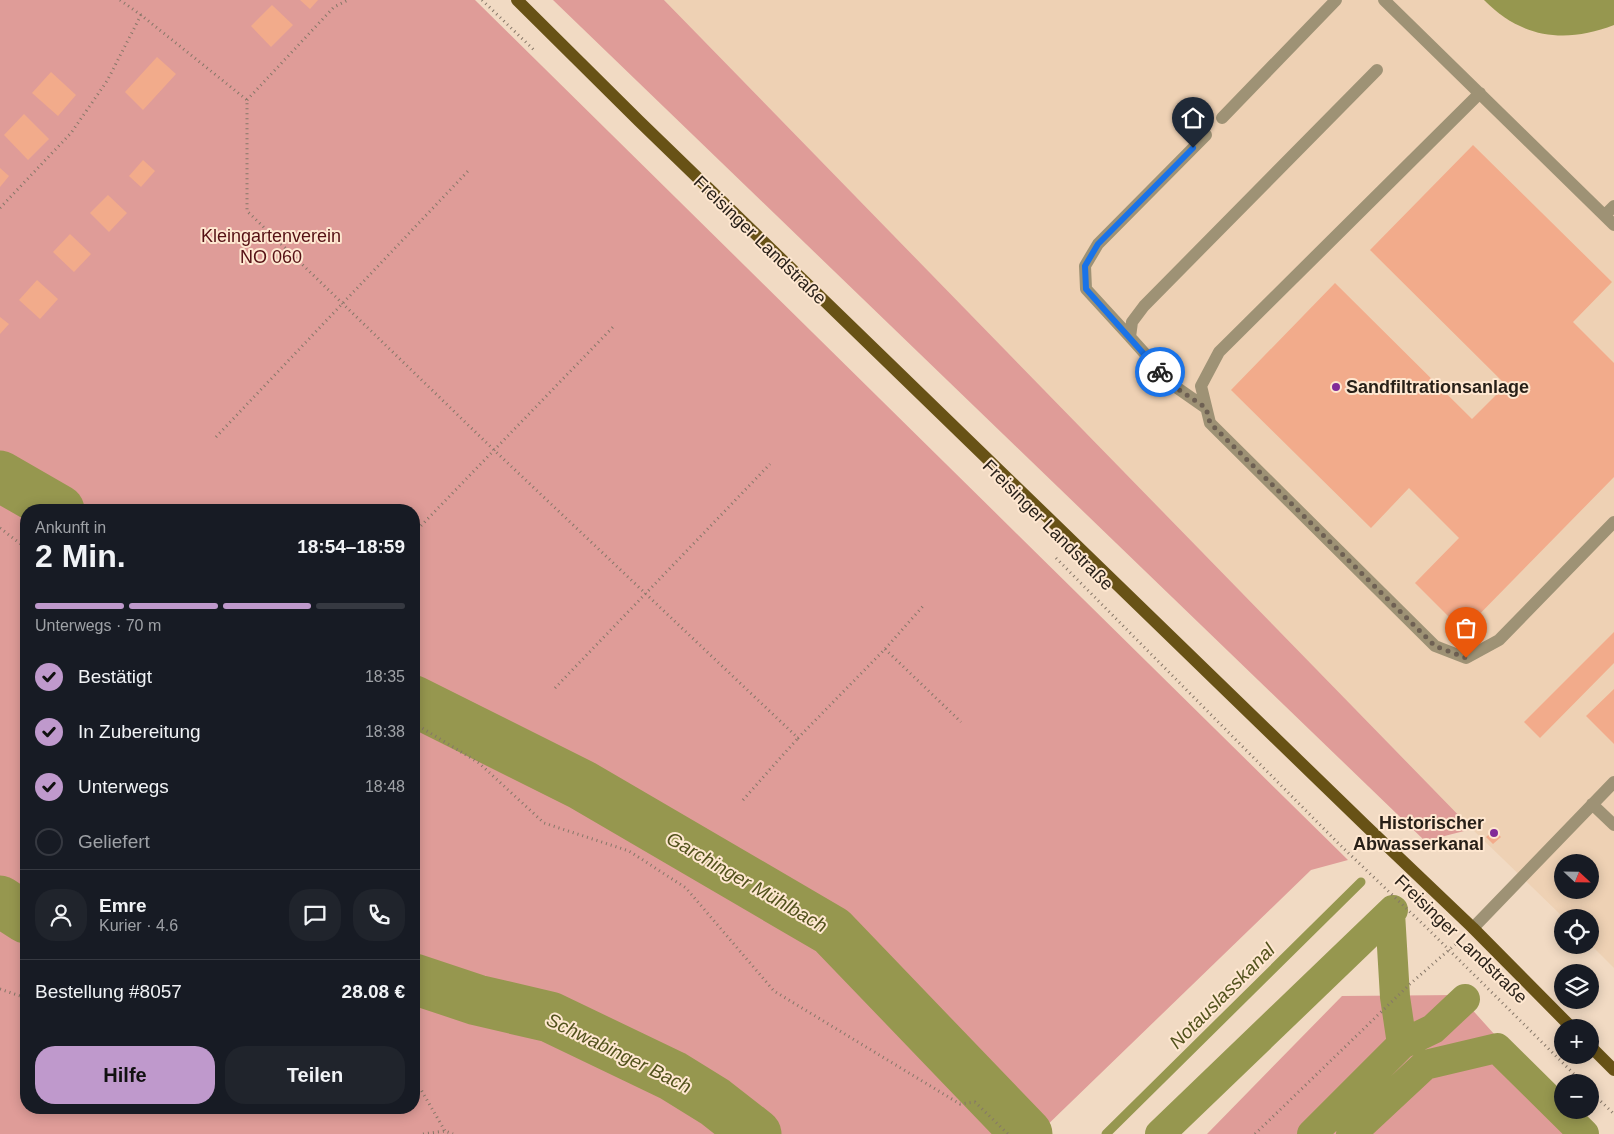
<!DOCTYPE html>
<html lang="de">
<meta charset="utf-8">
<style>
:root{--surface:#171b24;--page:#20242c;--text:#f1f3f6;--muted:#9ea1a6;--line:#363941;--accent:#bf99cc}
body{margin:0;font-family:Helvetica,sans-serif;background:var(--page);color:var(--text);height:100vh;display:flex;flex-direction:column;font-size:19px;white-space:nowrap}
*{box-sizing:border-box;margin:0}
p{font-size:16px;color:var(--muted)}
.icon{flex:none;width:28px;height:28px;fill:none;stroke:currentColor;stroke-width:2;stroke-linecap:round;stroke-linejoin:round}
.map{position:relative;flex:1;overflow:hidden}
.details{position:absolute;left:20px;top:504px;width:400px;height:610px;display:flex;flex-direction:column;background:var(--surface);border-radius:20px;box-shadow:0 2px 12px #0003}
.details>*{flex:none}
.needle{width:32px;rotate:112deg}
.controls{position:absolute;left:1554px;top:854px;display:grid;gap:10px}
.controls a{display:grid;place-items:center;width:45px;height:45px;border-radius:50%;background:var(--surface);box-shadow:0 2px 12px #0003;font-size:25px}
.pin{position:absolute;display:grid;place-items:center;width:42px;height:42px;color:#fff;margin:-51px -21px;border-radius:50% 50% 50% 0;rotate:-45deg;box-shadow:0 0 5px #0007}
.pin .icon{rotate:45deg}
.courier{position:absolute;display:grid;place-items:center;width:50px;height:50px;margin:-25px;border:4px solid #1a73e8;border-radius:50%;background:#fff;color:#222;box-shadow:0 1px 6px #0007}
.head em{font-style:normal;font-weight:700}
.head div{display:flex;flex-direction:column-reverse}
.head{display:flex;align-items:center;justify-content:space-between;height:85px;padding:0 15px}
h1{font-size:32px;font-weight:700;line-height:38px}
.bar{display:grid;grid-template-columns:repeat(4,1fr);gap:8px 5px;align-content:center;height:60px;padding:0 15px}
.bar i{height:6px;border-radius:4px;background:var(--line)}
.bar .selected{background:var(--accent)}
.bar p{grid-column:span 4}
.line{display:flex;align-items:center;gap:12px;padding:0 15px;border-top:1px solid var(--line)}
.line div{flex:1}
.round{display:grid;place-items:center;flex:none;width:52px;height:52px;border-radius:20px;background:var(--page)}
ol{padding:0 15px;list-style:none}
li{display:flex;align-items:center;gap:15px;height:55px}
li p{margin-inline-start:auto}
li .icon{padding:5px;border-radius:50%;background:var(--accent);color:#111;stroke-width:4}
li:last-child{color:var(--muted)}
li i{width:28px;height:28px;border:2px solid var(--line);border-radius:50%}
.cta{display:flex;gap:10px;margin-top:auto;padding:10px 15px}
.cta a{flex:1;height:58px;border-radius:20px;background:var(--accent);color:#111;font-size:20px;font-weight:700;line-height:58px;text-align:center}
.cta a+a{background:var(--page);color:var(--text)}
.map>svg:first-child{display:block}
</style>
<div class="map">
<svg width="1614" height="1134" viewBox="0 0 1614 1134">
<rect width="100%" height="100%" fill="#f1dac3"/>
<path fill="#eed1b4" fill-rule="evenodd" d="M664,0H1614V968L1590,944V918L1563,917L1472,829ZM1562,862H1590V890H1562Z"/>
<path fill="#df9c98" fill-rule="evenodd" d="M0,0H475L1348,860L1311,870L1038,1134H0ZM26,510H414V1108H26Z
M553,0H664L1472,829L1425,841Z
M1459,995L1584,1134H1207L1342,996Z"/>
<path fill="#96974f" d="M1484,0H1614V25C1565,44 1521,38 1484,0Z"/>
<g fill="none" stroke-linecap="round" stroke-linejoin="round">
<path stroke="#96974f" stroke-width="9" d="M1106,1134L1361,882"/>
<path stroke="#96974f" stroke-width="30" d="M1390,913L1395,997L1402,1044
M1160,1134L1393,910
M1312,1134L1402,1044L1433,1029L1465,999
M1351,1134L1425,1065L1497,1048L1584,1134"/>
<path stroke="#96974f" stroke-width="51" d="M0,476L59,510
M414,701L582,785L832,931L1027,1134
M0,901L26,918
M414,979L477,1000L550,1017L673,1076L715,1102L756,1134"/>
</g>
<path fill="#f2ab8b" d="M300,0H318L310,9Z
M272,5L293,25L271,47L251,26Z
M157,57L176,74L143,110L125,92Z
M51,72L76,95L58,116L32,93Z
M24,114L49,139L28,160L4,135Z
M1473,145L1612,282L1573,322L1614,363V477L1463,631L1415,583L1459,538L1409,488L1371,528L1231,390L1335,283L1472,419L1506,385L1370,250Z
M143,160L155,171L141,187L129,176Z
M0,168L9,176L0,187Z
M108,195L127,213L109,232L90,213Z
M70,234L91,254L74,272L53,252Z
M37,280L58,299L40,319L19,300Z
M0,317L9,324L0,334Z
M1614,632V663L1540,738L1524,722Z
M1614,689V744L1586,716Z
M1494,830L1501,837L1493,844L1486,837Z"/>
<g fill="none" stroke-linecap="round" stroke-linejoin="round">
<path stroke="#867768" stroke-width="3" stroke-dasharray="1 4" stroke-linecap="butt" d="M120,0L141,15L247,100V211L494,450L798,738L885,649L925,604
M482,0L534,50
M247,100L334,7L348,0
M0,208L71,133L107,81L141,15
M216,437L469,170
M0,528L26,548
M414,533L614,326
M1056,558L1339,844L1429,930L1582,1082
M885,649L961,722
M555,688L770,464
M414,723L479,763L544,823L629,851L686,888L774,991L960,1104L975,1102L1008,1134
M743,800L798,738
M0,989L26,998
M414,1085L420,1088L445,1131
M1590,1091L1614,1114
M423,1134L445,1131L453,1134
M1255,1134L1410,984L1458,942"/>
<path stroke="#9e9275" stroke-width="12" d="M1384,0L1614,225
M1480,93L1219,352L1201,386L1210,423L1435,646L1466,658L1499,640L1614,522
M1222,118L1336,0
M1605,215L1614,206
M1130,337L1086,289L1085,266L1098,244L1206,135
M1206,408L1173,385L1130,337L1132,322L1144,306L1377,70
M1592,804L1614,825
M1473,928L1614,782"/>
<path stroke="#685216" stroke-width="12" d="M517,0L639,121L1366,826L1473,928L1572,1028
M1590,1046L1614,1070"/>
</g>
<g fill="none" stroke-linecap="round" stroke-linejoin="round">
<path stroke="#6e6053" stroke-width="5" stroke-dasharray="0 9" d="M1160,372L1172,385L1206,408L1210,423L1435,646L1466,658"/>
<path stroke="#1a73e8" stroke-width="6" d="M1160,372L1086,289L1085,266L1098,244L1193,148"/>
</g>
<g fill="#822b98" stroke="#fee7d0" stroke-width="2">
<circle cx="1336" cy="387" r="5"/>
<circle cx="1494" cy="833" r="5"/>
</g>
<g text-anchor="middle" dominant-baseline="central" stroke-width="4" stroke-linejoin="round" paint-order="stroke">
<g font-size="18" fill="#551014" stroke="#fee7d0">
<text x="271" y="236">Kleingartenverein<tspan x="271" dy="21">NO 060</tspan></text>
</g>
<g font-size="18" fill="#271f17" stroke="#fee7d0">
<text transform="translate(760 240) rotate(44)">Freisinger Landstraße</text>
<text transform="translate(1048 525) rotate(45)">Freisinger Landstraße</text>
<text transform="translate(1461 939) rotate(44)">Freisinger Landstraße</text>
</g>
<g font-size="18" font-weight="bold" fill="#271f17" stroke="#fee7d0" text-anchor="start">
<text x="1346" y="387">Sandfiltrationsanlage</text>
<text x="1484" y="823" text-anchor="end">Historischer<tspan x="1484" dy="21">Abwasserkanal</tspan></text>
</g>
<g font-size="19" font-style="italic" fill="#52521c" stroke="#fee7d0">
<text transform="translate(747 882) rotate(30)">Garchinger Mühlbach</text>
<text transform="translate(1222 996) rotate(-45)">Notauslasskanal</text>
<text transform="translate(619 1053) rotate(26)">Schwabinger Bach</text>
</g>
</g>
</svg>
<div class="controls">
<a><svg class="needle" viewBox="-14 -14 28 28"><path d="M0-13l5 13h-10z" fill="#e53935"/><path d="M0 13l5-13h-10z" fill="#9ea1a6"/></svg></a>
<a><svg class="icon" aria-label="locate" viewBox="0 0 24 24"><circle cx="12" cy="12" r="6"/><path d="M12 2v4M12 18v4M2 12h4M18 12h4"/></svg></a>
<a><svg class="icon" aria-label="layers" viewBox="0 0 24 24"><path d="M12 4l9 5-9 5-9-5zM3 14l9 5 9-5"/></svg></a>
<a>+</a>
<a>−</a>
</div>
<div class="pin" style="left:1466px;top:658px;background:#ea580c"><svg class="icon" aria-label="bag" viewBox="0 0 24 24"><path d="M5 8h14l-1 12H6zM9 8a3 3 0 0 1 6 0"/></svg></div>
<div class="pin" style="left:1193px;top:148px;background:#1f2937"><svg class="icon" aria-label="home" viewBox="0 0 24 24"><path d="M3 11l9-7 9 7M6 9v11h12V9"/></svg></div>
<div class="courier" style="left:1160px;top:372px"><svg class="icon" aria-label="bike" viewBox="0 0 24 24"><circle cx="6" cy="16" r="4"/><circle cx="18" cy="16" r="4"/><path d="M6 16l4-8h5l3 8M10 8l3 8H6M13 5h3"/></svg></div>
<section class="details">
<div class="head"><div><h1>2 Min.</h1><p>Ankunft in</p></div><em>18:54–18:59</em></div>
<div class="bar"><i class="selected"></i><i class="selected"></i><i class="selected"></i><i></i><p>Unterwegs · 70 m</p></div>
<ol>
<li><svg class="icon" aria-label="check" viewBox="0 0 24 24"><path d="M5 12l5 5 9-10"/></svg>Bestätigt<p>18:35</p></li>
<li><svg class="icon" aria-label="check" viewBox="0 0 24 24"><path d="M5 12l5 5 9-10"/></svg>In Zubereitung<p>18:38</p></li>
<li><svg class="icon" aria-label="check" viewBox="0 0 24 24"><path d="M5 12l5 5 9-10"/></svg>Unterwegs<p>18:48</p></li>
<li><i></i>Geliefert</li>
</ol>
<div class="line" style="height:90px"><a class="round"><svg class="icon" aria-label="person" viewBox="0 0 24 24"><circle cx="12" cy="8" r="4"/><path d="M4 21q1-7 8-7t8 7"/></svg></a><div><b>Emre</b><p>Kurier · 4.6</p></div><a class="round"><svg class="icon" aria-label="chat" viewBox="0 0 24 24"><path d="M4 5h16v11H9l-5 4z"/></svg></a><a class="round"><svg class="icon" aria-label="phone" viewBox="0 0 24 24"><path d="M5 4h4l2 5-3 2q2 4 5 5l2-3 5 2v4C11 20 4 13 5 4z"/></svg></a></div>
<div class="line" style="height:65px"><div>Bestellung #8057</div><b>28.08 €</b></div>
<div class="cta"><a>Hilfe</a><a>Teilen</a></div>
</section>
</div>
